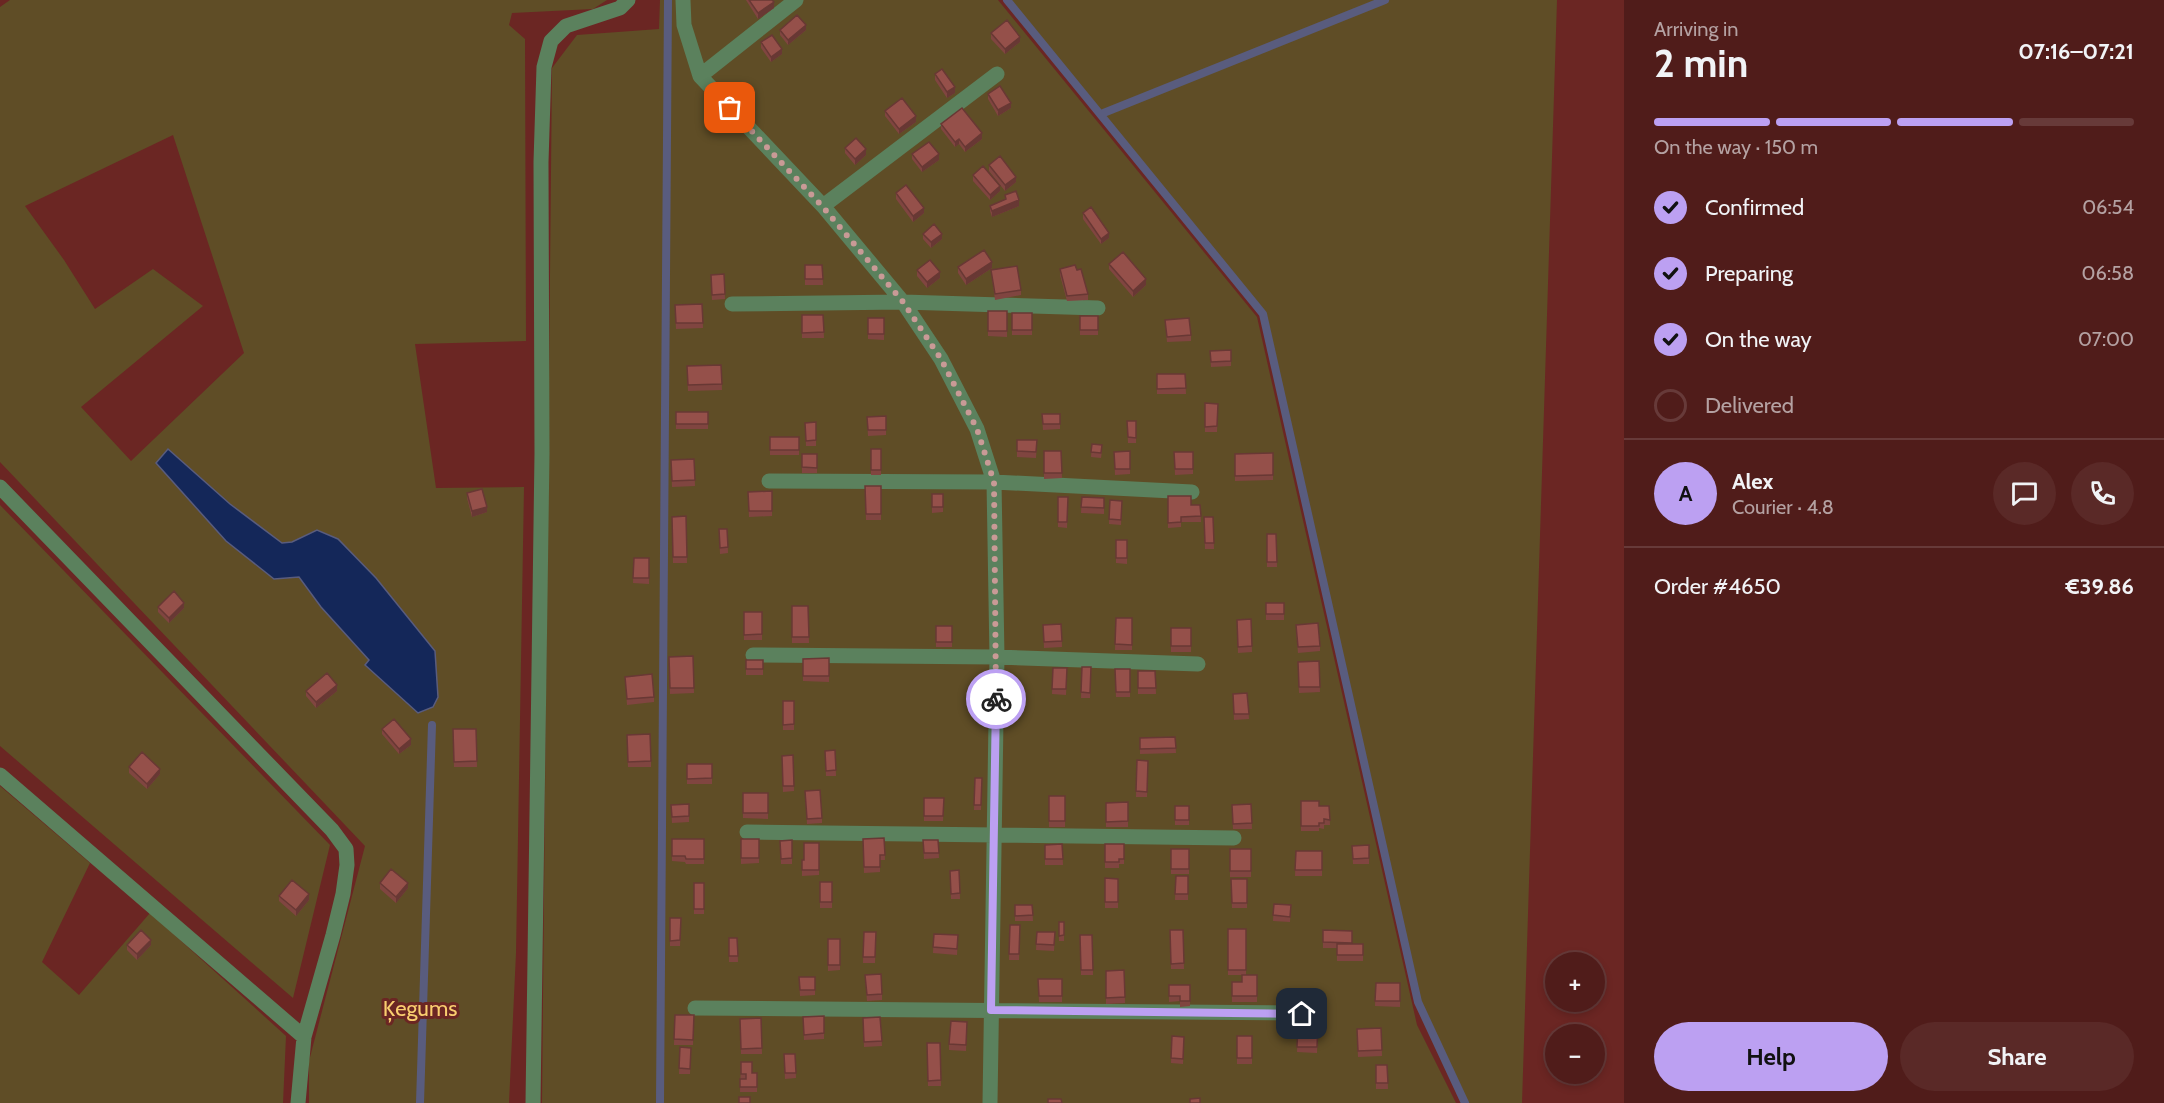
<!DOCTYPE html>
<meta charset="utf-8">
<style>
:root{--surface:#501c1a;--page:#5a2927;--text:#f1f3f6;--muted:#b4a1a2;--line:#673a39;--accent:#bca0f2}
body{margin:0;font-family:Cabin,sans-serif;background:var(--page);color:var(--text);height:100vh;display:flex;flex-direction:column;font-size:22px;white-space:nowrap}
*{box-sizing:border-box;margin:0}
p{font-size:20px;color:var(--muted)}
.icon{flex:none;width:33px;height:33px;fill:none;stroke:currentColor;stroke-width:2;stroke-linecap:round;stroke-linejoin:round}
.map{position:relative;flex:1;overflow:hidden}
.panel{display:flex;flex-direction:column;background:var(--surface);width:540px}
.panel>*{flex:none}
.fabs{position:absolute;left:1545px;top:952px;display:grid;gap:12px}
.fabs a{display:grid;place-items:center;width:60px;height:60px;border-radius:50%;background:var(--surface);box-shadow:0 3px 9px #0003,0 0 0 2px var(--line);font-size:30px}
.pin{position:absolute;display:grid;place-items:center;width:51px;height:51px;color:#fff;margin:-26px;border-radius:12px;box-shadow:0 3px 9px #0006}
.courier{position:absolute;display:grid;place-items:center;width:60px;height:60px;margin:-30px;border:4px solid #bca0f2;border-radius:50%;background:#fff;color:#222;box-shadow:0 2px 8px #0007}
.headline em{font-style:normal;font-weight:700}
.headline div{display:flex;flex-direction:column-reverse}
.headline{display:flex;align-items:center;justify-content:space-between;height:102px;padding:0 30px}
h1{font-size:39px;font-weight:700;line-height:45px}
.bar{display:grid;grid-template-columns:repeat(4,1fr);gap:9px 6px;align-content:center;height:72px;padding:0 30px}
.bar i{height:8px;border-radius:4px;background:var(--line)}
.bar .active{background:var(--accent)}
.bar p{grid-column:span 4}
.line{display:flex;align-items:center;gap:15px;padding:0 30px;border-top:2px solid var(--line)}
.line div{flex:1}
.round{display:grid;place-items:center;flex:none;width:63px;height:63px;border-radius:32px;background:var(--page)}
ol{padding:0 30px;list-style:none}
li{display:flex;align-items:center;gap:18px;height:66px}
li p{margin-inline-start:auto}
li .icon{padding:6px;border-radius:50%;background:var(--accent);color:#111;stroke-width:4}
li:last-child{color:var(--muted)}
li i{width:33px;height:33px;border:3px solid var(--line);border-radius:50%}
.cta{display:flex;gap:12px;margin-top:auto;padding:12px 30px}
.cta a{flex:1;height:69px;border-radius:36px;background:var(--accent);color:#111;font-size:24px;font-weight:700;line-height:69px;text-align:center}
.cta a+a{background:var(--page);color:var(--text)}
main{display:flex;flex:1;min-height:0}
.map>svg:first-child{display:block}
</style>
<main>
<div class="map">
<svg width="1624" height="1103" viewBox="0 0 1624 1103">
<rect width="100%" height="100%" fill="#6b2623"/>
<path fill="#5f4d26" fill-rule="evenodd" d="M10,0H607L593,9L512,13L509,25L525,39L526,341L415,344L436,488L524,487L516,953L509,1103H309V1061L365,846L0,462V7ZM173,135L244,353L131,461L81,407L203,306L153,269L95,309L64,260L25,206Z
M660,0H998L1257,317L1417,1025L1456,1103H542L552,68L577,35L659,29Z
M1007,0H1557L1522,1103H1465L1418,1002L1263,314Z
M0,505L330,845L293,998L0,746Z
M0,786L90,863L42,962L79,995L150,913L286,1036L283,1103H0Z"/>
<path fill="#142759" stroke="#595c7e" stroke-width="1.5" d="M168,449L230,504L282,543L292,542L317,530L338,539L376,578L435,651L438,697L433,707L418,713L365,665L369,660L321,607L299,577L274,579L226,541L156,463Z"/>
<g fill="none" stroke-linecap="round" stroke-linejoin="round">
<path stroke="#595c7e" stroke-width="8" d="M1007,0L1263,314L1418,1002L1465,1103
M1101,114L1385,0
M420,1103L432,725
M660,1103L668,0"/>
<path stroke="#5b815d" stroke-width="15" d="M683,0L684,25L700,76L823,206L903,302L941,359L977,429L994,482L997,657L990,1103
M700,76L796,0
M823,206L997,74
M732,304L903,302L1098,308
M769,481L994,482L1192,492
M0,487L332,830L346,849L347,865L343,894L333,935L304,1037L298,1103
M753,655L997,657L1198,664
M0,775L304,1037
M747,832L1234,838
M695,1008L1302,1013
M533,1103L542,453L541,162L544,67L551,41L566,26L620,8L628,0"/>
</g>
<path fill="#804540" d="M746,0H772L774,8L758,19Z
M780,30H806L788,45L780,35Z
M991,33L1020,42L1005,54L991,39Z
M761,42L782,54L771,62L761,48Z
M935,74L955,93L947,98L935,80Z
M988,94L1011,108L998,116L988,99Z
M885,111L916,122L899,134L885,116Z
M941,124L982,139L965,152L959,144L955,147L941,129Z
M845,148L866,155L855,165L845,153Z
M912,154L939,160L922,172L912,159Z
M989,165L1016,182L1005,191L989,171Z
M973,175L1000,191L990,200L973,181Z
M896,193L924,213L913,222L896,199Z
M1005,195L1019,206L992,217L990,211V206L1005,200Z
M1083,213L1109,238L1101,244L1083,219Z
M923,234L942,239L931,248L923,239Z
M1109,264L1146,285L1133,297L1109,269Z
M805,265H822L823,285H805Z
M958,267L992,268L966,285L958,273Z
M1060,269L1077,270L1088,294V300L1067,301L1060,275Z
M917,270L940,278L927,288L917,276Z
M991,270L1021,290V295L995,300Z
M724,274L725,299L712,300L711,275Z
M702,304L703,328L676,329L675,305Z
M988,311H1007V337L988,336Z
M1012,313H1032V335H1012Z
M802,315H823L824,338H802Z
M1080,316H1098V335H1080Z
M868,318H884V340L868,339Z
M1165,320L1191,335V341L1167,342Z
M1231,350V366L1211,367L1210,351Z
M721,365L722,390L688,391L687,366Z
M1157,374H1185L1186,394H1157Z
M1205,403L1218,404L1217,432H1205Z
M676,412H708V429H676Z
M1042,414H1060V429L1043,430Z
M886,416V435L868,436L867,417Z
M1127,421H1136V443H1128Z
M805,423L816,440V446H806Z
M770,437H799V455H770Z
M1017,440H1037L1036,458L1017,457Z
M1092,444L1102,450L1101,458L1091,457Z
M871,449H881V475H871Z
M1044,451H1061L1062,478L1044,479Z
M1114,452L1130,469V474L1115,475Z
M1174,452H1193V474L1175,475Z
M1273,453V480L1235,481V454Z
M802,454H817V473H802Z
M694,459L695,486L672,487L671,460Z
M865,486H881V520H866Z
M772,491V516L749,517L748,492Z
M467,493L487,512L472,517L467,498Z
M932,494H943V512L932,513Z
M1168,496L1191,505H1200L1201,522H1181V527L1168,528Z
M1058,497H1068L1067,528L1058,527Z
M1082,497L1104,498V514L1081,513Z
M1110,500L1122,501L1121,525L1109,524Z
M686,516L687,563H673L672,517Z
M1204,517H1213L1214,549H1205Z
M719,529H727L728,553L720,554Z
M1267,534H1276L1277,567H1267Z
M1127,540V564L1116,563V558Z
M634,558H649V584L633,583Z
M1266,603H1284V620H1266Z
M792,606H808L809,643H792Z
M158,607L184,608L169,623L158,612Z
M744,612H762V640H744Z
M1116,618H1132V650H1115Z
M1251,619L1252,652L1238,653L1237,620Z
M1061,624L1062,647L1044,648L1043,625Z
M936,626H952V647H936Z
M1171,628H1191V652H1171Z
M1296,630L1320,646V651L1298,653Z
M693,656L694,693L670,694L669,657Z
M829,658V682L803,681V659Z
M746,660H763V675H746Z
M1319,661L1320,692L1299,693L1298,662Z
M1082,667H1091L1090,698H1081Z
M1053,668H1067L1066,695L1052,694Z
M1115,669H1130V697H1116Z
M1138,671H1155L1156,694H1138Z
M625,677L654,697V702L627,705Z
M306,691H337L316,708L306,696Z
M1247,693L1249,719L1234,720L1233,694Z
M783,701H794V730H783Z
M382,729L411,745L399,754L382,734Z
M453,729H476L477,767H454Z
M627,735L651,761V767H628Z
M1175,737L1176,753L1140,754V738Z
M835,750L836,776H826L825,751Z
M793,755L794,791L783,792L782,756Z
M1137,760L1148,761L1147,797H1136Z
M687,764H712V784H687Z
M129,767L160,774L147,789L129,773Z
M975,778H982L981,810H974Z
M805,791L822,818V823L807,824Z
M743,793H768V819L743,818Z
M1049,796H1065V827H1049Z
M924,798H944L943,821H924Z
M1301,801L1319,806H1329L1330,825H1324V829L1319,828V831H1301Z
M1128,802V827H1106V803Z
M689,804V822L672,823L671,805Z
M1251,804L1252,829H1233L1232,805Z
M1175,806H1189V825H1175Z
M884,838L885,860H880V872L864,873L863,839Z
M672,839H704V864H686L685,862L672,861Z
M741,839H759V863L741,864Z
M792,840V864H781L780,841Z
M923,840H938L939,858L924,859Z
M819,843V875L802,876V860H804Z
M1062,844L1063,865H1045V845Z
M1105,844H1124V864H1119V868H1105Z
M1369,845V864H1353L1352,846Z
M1171,849H1189V874H1171Z
M1230,849H1251V877H1230Z
M1296,851H1322V876H1295Z
M959,870L960,899H951L950,871Z
M1176,876H1188V900H1175Z
M1105,878L1118,879V908H1105Z
M1231,879H1247V908H1232Z
M820,882H832V908H820Z
M380,883L408,888L396,903L380,889Z
M694,883H704V914H694Z
M279,896L309,900L296,916L279,901Z
M1274,904L1291,905L1290,922L1273,921Z
M1015,905H1032L1033,921H1015Z
M670,918H681L680,946H670Z
M1059,922H1064V941H1059Z
M1010,925H1020L1019,960H1009Z
M1228,929H1246V975H1257V1002H1232V982H1242V975H1228Z
M1170,930H1183L1184,969H1171Z
M1323,930L1352,931V944H1363V961H1337V948H1323Z
M864,932H876L875,963H863Z
M1037,932H1055L1054,951L1036,950Z
M934,934L958,935L957,955L933,953Z
M1080,935H1092L1093,975H1081Z
M729,938H737L738,962H729Z
M828,939H840V970L828,971Z
M127,945H151L137,960L127,950Z
M1124,970L1125,1003L1106,1004V971Z
M865,975L882,994V1000L867,1001Z
M799,977L815,990V995L800,996Z
M1038,979H1062V1002H1039Z
M1376,983H1400V1007L1375,1006Z
M1169,985H1190V1006L1180,1007V1001L1169,1002Z
M675,1015H694L693,1045H674Z
M824,1016V1039L804,1040L803,1017Z
M880,1017L882,1046L864,1047L863,1018Z
M761,1018L762,1054H741L740,1019Z
M967,1022L966,1051L949,1050V1044Z
M1298,1023L1318,1024L1317,1053L1297,1052Z
M1381,1028L1382,1056L1358,1057L1357,1029Z
M1172,1036L1184,1037L1183,1064L1171,1063Z
M1237,1036H1252V1064H1237Z
M927,1043H940L941,1086H928Z
M680,1047L691,1048L690,1074H679Z
M784,1054H795L796,1078L785,1079Z
M741,1062L752,1073H757V1092H740Z
M1376,1065H1387L1388,1089H1376Z"/>
<path fill="#683834" d="M774,2V8L758,19V13Z
M806,25V30L788,45V40Z
M1020,37V42L1005,54V49Z
M782,49V54L771,62V57Z
M955,87V93L947,98V92Z
M1011,103V108L998,116V110Z
M916,116V122L899,134V129Z
M982,133V139L965,152V147Z
M959,139V144L955,147V142Z
M866,149V155L855,165V159Z
M939,154V160L922,172V167Z
M1016,177V182L1005,191V185Z
M1000,186V191L990,200V195Z
M1019,200V206L992,217V211Z
M924,208V213L913,222V216Z
M1109,233V238L1101,244V239Z
M942,234V239L931,248V242Z
M992,262V268L966,285V279Z
M940,272V278L927,288V282Z
M1146,279V285L1133,297V291Z
M487,507V512L472,517V511Z
M184,603V608L169,623V618Z
M337,685V691L316,708V702Z
M411,739V745L399,754V749Z
M160,769V774L147,789V784Z
M408,883V888L396,903V897Z
M309,894V900L296,916V910Z
M151,940V945L137,960V954Z"/>
<path fill="#95504a" stroke="#683834" stroke-width="1.5" d="M749,0H772L774,2L758,13Z
M797,15L806,25L788,40L780,30Z
M1007,20L1020,37L1005,49L991,33Z
M772,35L782,49L771,57L761,42Z
M942,69L955,87L947,92L935,74Z
M1000,86L1011,103L998,110L988,94Z
M902,98L916,116L899,129L885,111Z
M962,108L982,133L965,147L959,139L955,142L941,124Z
M856,138L866,149L855,159L845,148Z
M929,142L939,154L922,167L912,154Z
M1000,156L1016,177L1005,185L989,165Z
M983,166L1000,186L990,195L973,175Z
M906,185L924,208L913,216L896,193Z
M1016,191L1019,200L992,211L990,206L1006,199L1005,195Z
M1091,207L1109,233L1101,239L1083,213Z
M934,224L942,234L931,242L923,234Z
M984,250L992,262L966,279L958,267Z
M1123,252L1146,279L1133,291L1109,264Z
M930,260L940,272L927,282L917,270Z
M805,265H822L823,279H805Z
M1075,265L1077,270L1081,269L1088,294L1067,296L1060,269Z
M1017,266L1021,290L995,294L991,270Z
M724,274L725,294L712,295L711,275Z
M702,304L703,323H676L675,305Z
M988,311H1007V331H988Z
M1012,313H1032V330H1012Z
M802,315H823L824,332L802,333Z
M1080,316H1098V330H1080Z
M868,318H884V334H868Z
M1189,318L1191,335L1167,337L1165,320Z
M1231,350V361L1211,362L1210,351Z
M721,365L722,384L688,385L687,366Z
M1157,374H1185L1186,388L1157,389Z
M1205,403L1218,404L1217,426L1205,427Z
M676,412H708V424H676Z
M1042,414H1060V424H1043Z
M886,416V430H868L867,417Z
M1127,421H1136V438L1128,437Z
M816,422V440L806,441L805,423Z
M770,437H799V450H770Z
M1017,440H1037L1036,452L1017,451Z
M1092,444L1102,445L1101,453L1091,452Z
M871,449H881V470H871Z
M1044,451H1061L1062,473H1044Z
M1130,451V469H1115L1114,452Z
M1174,452H1193V469H1175Z
M1273,453V475L1235,476V454Z
M802,454H817V468L802,467Z
M694,459L695,480L672,481L671,460Z
M865,486H881V514H866Z
M482,489L487,507L472,511L467,493Z
M772,491V511H749L748,492Z
M932,494H943V507H932Z
M1168,496H1191V505H1200L1201,516L1181,517V522L1168,523Z
M1058,497H1068L1067,522H1058Z
M1082,497L1104,498V508L1081,507Z
M1110,500L1122,501L1121,520L1109,519Z
M686,516L687,557H673L672,517Z
M1204,517H1213L1214,543H1205Z
M719,529H727L728,547L720,548Z
M1267,534H1276L1277,562H1267Z
M1116,540H1127V558H1116Z
M634,558H649V578H633Z
M174,591L184,603L169,618L158,607Z
M1266,603H1284V614H1266Z
M792,606H808L809,637H792Z
M744,612H762V634L744,635Z
M1116,618H1132V645L1115,644Z
M1251,619L1252,646L1238,647L1237,620Z
M1318,623L1320,646L1298,647L1296,625Z
M1061,624L1062,641L1044,642L1043,625Z
M936,626H952V642H936Z
M1171,628H1191V646H1171Z
M693,656L694,688H670L669,657Z
M829,658V676H803V659Z
M746,660H763V669H746Z
M1319,661L1320,687H1299L1298,662Z
M1082,667H1091L1090,693L1081,692Z
M1053,668H1067L1066,689H1052Z
M1115,669H1130V692H1116Z
M1138,671H1155L1156,688H1138Z
M327,673L337,685L316,702L306,691Z
M652,674L654,697L627,699L625,677Z
M1247,693L1249,714H1234L1233,694Z
M783,701H794V724L783,725Z
M394,719L411,739L399,749L382,729Z
M453,729H476L477,761L454,762Z
M650,734L651,761L628,762L627,735Z
M1175,737L1176,748L1140,749V738Z
M835,750L836,770L826,771L825,751Z
M142,752L160,769L147,784L129,767Z
M793,755L794,786H783L782,756Z
M1137,760L1148,761L1147,792L1136,791Z
M687,764H712V778L687,779Z
M975,778H982L981,805H974Z
M820,790L822,818L807,819L805,791Z
M743,793H768V813H743Z
M1049,796H1065V821H1049Z
M924,798H944L943,816H924Z
M1301,801H1319V806H1329L1330,820L1324,819V823H1319V826H1301Z
M1128,802V821L1106,822V803Z
M689,804V816L672,817L671,805Z
M1251,804L1252,823L1233,824L1232,805Z
M1175,806H1189V820H1175Z
M884,838L885,855H880V867H864L863,839Z
M672,839H704V859H686L685,856H672Z
M741,839H759V858H741Z
M792,840V858L781,859L780,841Z
M923,840H938L939,853H924Z
M804,843H819V870H802V860H804Z
M1062,844L1063,859H1045V845Z
M1105,844H1124V859H1119V862H1105Z
M1369,845V858L1353,859L1352,846Z
M1171,849H1189V869H1171Z
M1230,849H1251V871H1230Z
M1296,851H1322V870H1295Z
M391,869L408,883L396,897L380,883Z
M959,870L960,893L951,894L950,871Z
M1176,876H1188V894H1175Z
M1105,878L1118,879V902H1105Z
M1231,879H1247V903H1232Z
M292,880L309,894L296,910L279,896Z
M820,882H832V902H820Z
M694,883H704V909H694Z
M1274,904L1291,905L1290,917L1273,915Z
M1015,905H1032L1033,915L1015,916Z
M670,918H681L680,940L670,941Z
M1059,922H1064V935L1059,936Z
M1010,925H1020L1019,954H1009Z
M1228,929H1246V970H1228Z
M141,930L151,940L137,954L127,945Z
M1170,930H1183L1184,963L1171,964Z
M1323,930L1352,931V943L1323,942Z
M864,932H876L875,957H863Z
M1037,932H1055L1054,945L1036,944Z
M934,934L958,935L957,949L933,947Z
M1080,935H1092L1093,970H1081Z
M729,938H737L738,956H729Z
M828,939H840V965H828Z
M1337,944H1363V955H1337Z
M1124,970L1125,997L1106,998V971Z
M881,974L882,994L867,995L865,975Z
M1242,975H1257V996H1232V982H1242Z
M799,977H815V990H800Z
M1038,979H1062V996H1039Z
M1376,983H1400V1001H1375Z
M1169,985H1190V1001H1180V996H1169Z
M675,1015H694L693,1040L674,1039Z
M824,1016V1033L804,1035L803,1017Z
M880,1017L882,1041L864,1042L863,1018Z
M761,1018L762,1048L741,1049L740,1019Z
M951,1021L967,1022L966,1045L949,1044Z
M1298,1023L1318,1024L1317,1047H1297Z
M1381,1028L1382,1050L1358,1051L1357,1029Z
M1172,1036L1184,1037L1183,1059L1171,1058Z
M1237,1036H1252V1058H1237Z
M927,1043H940L941,1080L928,1081Z
M680,1047L691,1048L690,1069L679,1068Z
M784,1054H795L796,1073H785Z
M741,1062H752V1073H757V1087H740V1079H746V1074H741Z
M1376,1065H1387L1388,1083H1376Z
M739,1097H750V1103H739Z
M1200,1098V1103H1190V1099Z
M1048,1099H1061L1062,1103H1048Z"/>
<g fill="none" stroke-linecap="round" stroke-linejoin="round">
<path stroke="#c99a96" stroke-width="6" stroke-dasharray="0 10.8" d="M730,108L822,206L903,302L941,359L977,429L994,482L996,699"/>
<path stroke="#bca0f2" stroke-width="8" d="M996,699L991,1010L1302,1014"/>
</g>
<g text-anchor="middle" dominant-baseline="central" stroke-width="6" stroke-linejoin="round" paint-order="stroke">
<g font-size="22" fill="#f9ce6f" stroke="#6b2623">
<text x="420" y="1008">Ķegums</text>
</g>
</g>
</svg>
<div class="fabs">
<a>+</a>
<a>−</a>
</div>
<div class="pin" style="left:730px;top:108px;background:#ea580c"><svg class="icon" aria-label="bag" viewBox="0 0 24 24"><path d="M5 8h14l-1 12H6zM9 8a3 3 0 0 1 6 0"/></svg></div>
<div class="pin" style="left:1302px;top:1014px;background:#1f2937"><svg class="icon" aria-label="home" viewBox="0 0 24 24"><path d="M3 11l9-7 9 7M6 9v11h12V9"/></svg></div>
<div class="courier" style="left:996px;top:699px"><svg class="icon" aria-label="bike" viewBox="0 0 24 24"><circle cx="6" cy="16" r="4"/><circle cx="18" cy="16" r="4"/><path d="M6 16l4-8h5l3 8M10 8l3 8H6M13 5h3"/></svg></div>
</div>
<section class="panel">
<div class="headline"><div><h1>2 min</h1><p>Arriving in</p></div><em>07:16–07:21</em></div>
<div class="bar"><i class="active"></i><i class="active"></i><i class="active"></i><i></i><p>On the way · 150 m</p></div>
<ol>
<li><svg class="icon" aria-label="check" viewBox="0 0 24 24"><path d="M5 12l5 5 9-10"/></svg>Confirmed<p>06:54</p></li>
<li><svg class="icon" aria-label="check" viewBox="0 0 24 24"><path d="M5 12l5 5 9-10"/></svg>Preparing<p>06:58</p></li>
<li><svg class="icon" aria-label="check" viewBox="0 0 24 24"><path d="M5 12l5 5 9-10"/></svg>On the way<p>07:00</p></li>
<li><i></i>Delivered</li>
</ol>
<div class="line" style="height:108px"><b class="round" style="background:var(--accent);color:#111">A</b><div><b>Alex</b><p>Courier · 4.8</p></div><a class="round"><svg class="icon" aria-label="chat" viewBox="0 0 24 24"><path d="M4 5h16v11H9l-5 4z"/></svg></a><a class="round"><svg class="icon" aria-label="phone" viewBox="0 0 24 24"><path d="M5 4h4l2 5-3 2q2 4 5 5l2-3 5 2v4C11 20 4 13 5 4z"/></svg></a></div>
<div class="line" style="height:78px"><div>Order #4650</div><b>€39.86</b></div>
<div class="cta"><a>Help</a><a>Share</a></div>
</section>
</main>
